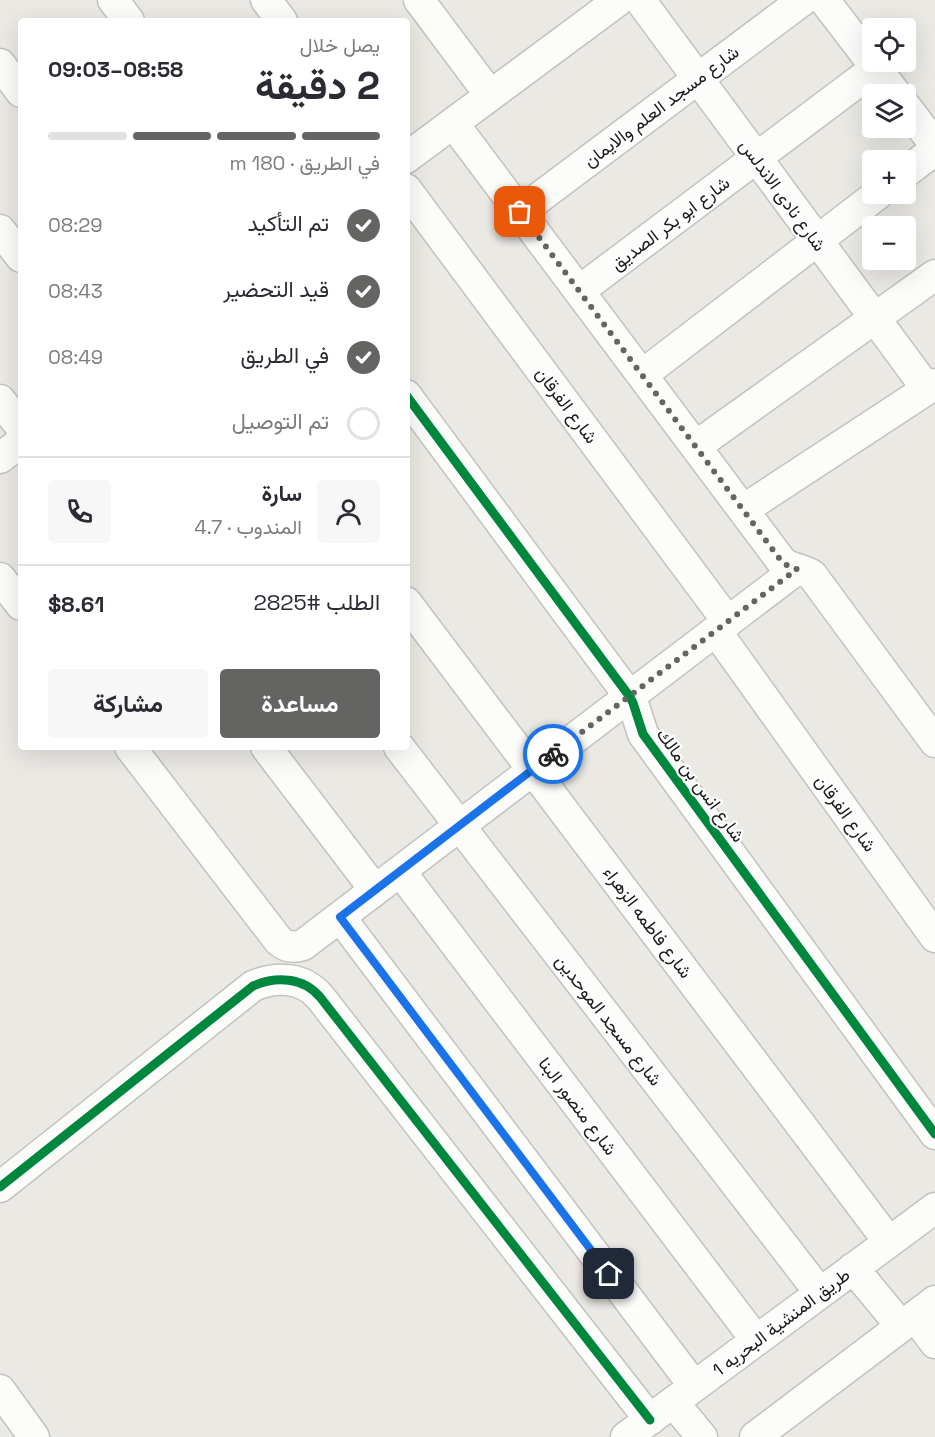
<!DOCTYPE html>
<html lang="ar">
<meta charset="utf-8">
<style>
:root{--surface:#fff;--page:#f7f7f7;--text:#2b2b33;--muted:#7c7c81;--line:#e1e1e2;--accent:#646462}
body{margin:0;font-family:"Space Grotesk",Vazirmatn,sans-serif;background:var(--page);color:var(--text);direction:rtl;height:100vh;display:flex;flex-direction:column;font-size:22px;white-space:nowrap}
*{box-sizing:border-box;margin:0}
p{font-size:20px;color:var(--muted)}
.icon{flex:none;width:33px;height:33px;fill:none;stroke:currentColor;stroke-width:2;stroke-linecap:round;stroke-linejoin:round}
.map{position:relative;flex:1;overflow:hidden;direction:ltr}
.drawer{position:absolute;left:18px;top:18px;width:392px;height:732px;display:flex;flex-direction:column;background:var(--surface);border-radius:6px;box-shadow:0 6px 24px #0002;direction:rtl}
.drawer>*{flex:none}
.tools{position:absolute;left:862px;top:18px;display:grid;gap:12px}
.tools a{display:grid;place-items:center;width:54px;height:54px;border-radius:6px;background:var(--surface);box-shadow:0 6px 24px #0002;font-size:30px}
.pin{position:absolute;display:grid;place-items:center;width:51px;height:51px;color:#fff;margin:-26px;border-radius:12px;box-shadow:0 3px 9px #0006}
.courier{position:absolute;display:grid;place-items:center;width:60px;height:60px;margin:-30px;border:4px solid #1a73e8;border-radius:50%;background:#fff;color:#222;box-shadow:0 2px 8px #0007}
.head em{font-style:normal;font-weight:700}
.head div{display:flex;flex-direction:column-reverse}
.head{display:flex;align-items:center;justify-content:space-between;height:102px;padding:0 30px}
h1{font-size:39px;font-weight:700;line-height:45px}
.bar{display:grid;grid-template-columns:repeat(4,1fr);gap:9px 6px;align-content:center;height:72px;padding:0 30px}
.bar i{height:8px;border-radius:4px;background:var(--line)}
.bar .current{background:var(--accent)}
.bar p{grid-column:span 4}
.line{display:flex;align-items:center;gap:15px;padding:0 30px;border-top:2px solid var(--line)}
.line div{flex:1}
.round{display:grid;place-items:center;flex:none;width:63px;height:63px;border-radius:6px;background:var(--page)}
ol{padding:0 30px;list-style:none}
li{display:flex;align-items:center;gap:18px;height:66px}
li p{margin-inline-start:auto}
li .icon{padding:6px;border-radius:50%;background:var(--accent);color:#fff;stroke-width:4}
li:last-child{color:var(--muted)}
li i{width:33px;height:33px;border:3px solid var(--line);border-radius:50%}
.cta{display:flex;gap:12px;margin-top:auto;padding:12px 30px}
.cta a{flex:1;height:69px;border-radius:6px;background:var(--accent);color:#fff;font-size:24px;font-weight:700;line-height:69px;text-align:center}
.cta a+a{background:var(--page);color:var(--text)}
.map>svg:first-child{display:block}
</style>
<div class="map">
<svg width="935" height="1437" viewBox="0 0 935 1437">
<rect width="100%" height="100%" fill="#ebe9e4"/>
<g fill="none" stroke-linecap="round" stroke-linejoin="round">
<g stroke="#c3c2c0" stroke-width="33">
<path id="street" d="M113,0L129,21
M266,0L282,21
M419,0L490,95
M640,0L927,389
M824,0L896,94
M0,64L21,92
M906,107L935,145
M453,123L782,562C791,569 802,569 812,575L935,742
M406,158L619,0
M906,172L935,150
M406,189L728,622
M520,212L803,0
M0,230L21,257
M579,291L876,68
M642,375L878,194
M406,395L630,697L633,703L643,734L935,1134
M0,400L21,427
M696,446L935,275
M0,458L21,442
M743,510L935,384
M0,578L21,605
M406,602L889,1242
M716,631L935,937
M130,747L279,941C286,947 294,948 303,945L797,569
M266,747L375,890
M399,747L820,1293
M400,871L756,1340
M340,917L694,1386
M0,1187L253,986C276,976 303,977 320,997L650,1420
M853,1268L901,1326
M915,1316L935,1343
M0,1390L34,1437
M673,1402L702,1437
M626,1437L935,1208
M755,1437L935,1301"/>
</g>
<use href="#street" stroke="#fcfcfb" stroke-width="30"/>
<g stroke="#fff" stroke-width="13">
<path id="cycleway" d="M406,395L630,697L633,703L643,734L935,1134
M0,1187L253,986C276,976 303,977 320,997L650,1420"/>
</g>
<use href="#cycleway" stroke="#00873e" stroke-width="9"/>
</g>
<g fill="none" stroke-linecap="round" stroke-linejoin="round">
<path stroke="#646462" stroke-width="6" stroke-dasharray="0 10.8" d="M520,212L782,562L791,568L797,569L553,754"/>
<path stroke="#1a73e8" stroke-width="8" d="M553,754L340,917L609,1274"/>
</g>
<g text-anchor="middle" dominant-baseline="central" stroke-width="4.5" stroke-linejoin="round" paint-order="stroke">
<g font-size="18" fill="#1c1c1c" stroke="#fff">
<text transform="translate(661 106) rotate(-37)">شارع مسجد العلم والايمان</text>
<text transform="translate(783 195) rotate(54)">شارع نادى الاندلس</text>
<text transform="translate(670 223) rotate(-37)">شارع ابو بكر الصديق</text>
<text transform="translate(567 405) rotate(53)">شارع الفرقان</text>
<text transform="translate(701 785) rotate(54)">شارع انس بن مالك</text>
<text transform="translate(846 813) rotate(54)">شارع الفرقان</text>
<text transform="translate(648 922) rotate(53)">شارع فاطمه الزهراء</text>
<text transform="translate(609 1020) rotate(52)">شارع مسجد الموحدين</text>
<text transform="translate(578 1106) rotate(53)">شارع منصور البنا</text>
<text transform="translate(781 1322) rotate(-37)">طريق المنشية البحريه 1</text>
</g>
</g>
</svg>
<div class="tools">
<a><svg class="icon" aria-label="locate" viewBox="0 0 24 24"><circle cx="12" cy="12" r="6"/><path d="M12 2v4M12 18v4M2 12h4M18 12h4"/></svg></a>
<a><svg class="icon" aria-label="layers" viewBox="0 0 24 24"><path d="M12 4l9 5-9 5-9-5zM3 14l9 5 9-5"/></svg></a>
<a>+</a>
<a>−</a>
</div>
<div class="pin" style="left:520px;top:212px;background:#ea580c"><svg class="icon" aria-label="bag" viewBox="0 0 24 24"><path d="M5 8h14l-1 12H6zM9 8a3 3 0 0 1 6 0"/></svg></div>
<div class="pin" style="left:609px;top:1274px;background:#1f2937"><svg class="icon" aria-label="home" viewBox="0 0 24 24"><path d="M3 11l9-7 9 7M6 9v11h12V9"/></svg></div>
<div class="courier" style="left:553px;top:754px"><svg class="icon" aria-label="bike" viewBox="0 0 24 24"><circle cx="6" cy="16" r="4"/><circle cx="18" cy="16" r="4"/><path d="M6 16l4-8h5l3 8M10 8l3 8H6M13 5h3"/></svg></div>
<section class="drawer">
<div class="head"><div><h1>2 دقيقة</h1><p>يصل خلال</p></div><em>08:58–09:03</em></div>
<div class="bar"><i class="current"></i><i class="current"></i><i class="current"></i><i></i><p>في الطريق · 180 m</p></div>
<ol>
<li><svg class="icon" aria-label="check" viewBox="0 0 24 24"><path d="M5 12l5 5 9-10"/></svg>تم التأكيد<p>08:29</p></li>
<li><svg class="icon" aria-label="check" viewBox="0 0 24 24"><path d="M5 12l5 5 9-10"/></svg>قيد التحضير<p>08:43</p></li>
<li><svg class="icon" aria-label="check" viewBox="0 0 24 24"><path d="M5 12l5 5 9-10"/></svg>في الطريق<p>08:49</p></li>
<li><i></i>تم التوصيل</li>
</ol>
<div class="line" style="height:108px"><a class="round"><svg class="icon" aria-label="person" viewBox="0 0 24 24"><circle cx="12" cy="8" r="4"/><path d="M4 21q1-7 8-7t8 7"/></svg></a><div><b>سارة</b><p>المندوب · 4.7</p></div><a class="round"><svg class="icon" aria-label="phone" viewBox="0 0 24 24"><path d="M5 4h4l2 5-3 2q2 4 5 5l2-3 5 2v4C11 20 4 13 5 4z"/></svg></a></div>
<div class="line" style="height:78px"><div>الطلب #2825</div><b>$8.61</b></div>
<div class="cta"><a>مساعدة</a><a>مشاركة</a></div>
</section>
</div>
